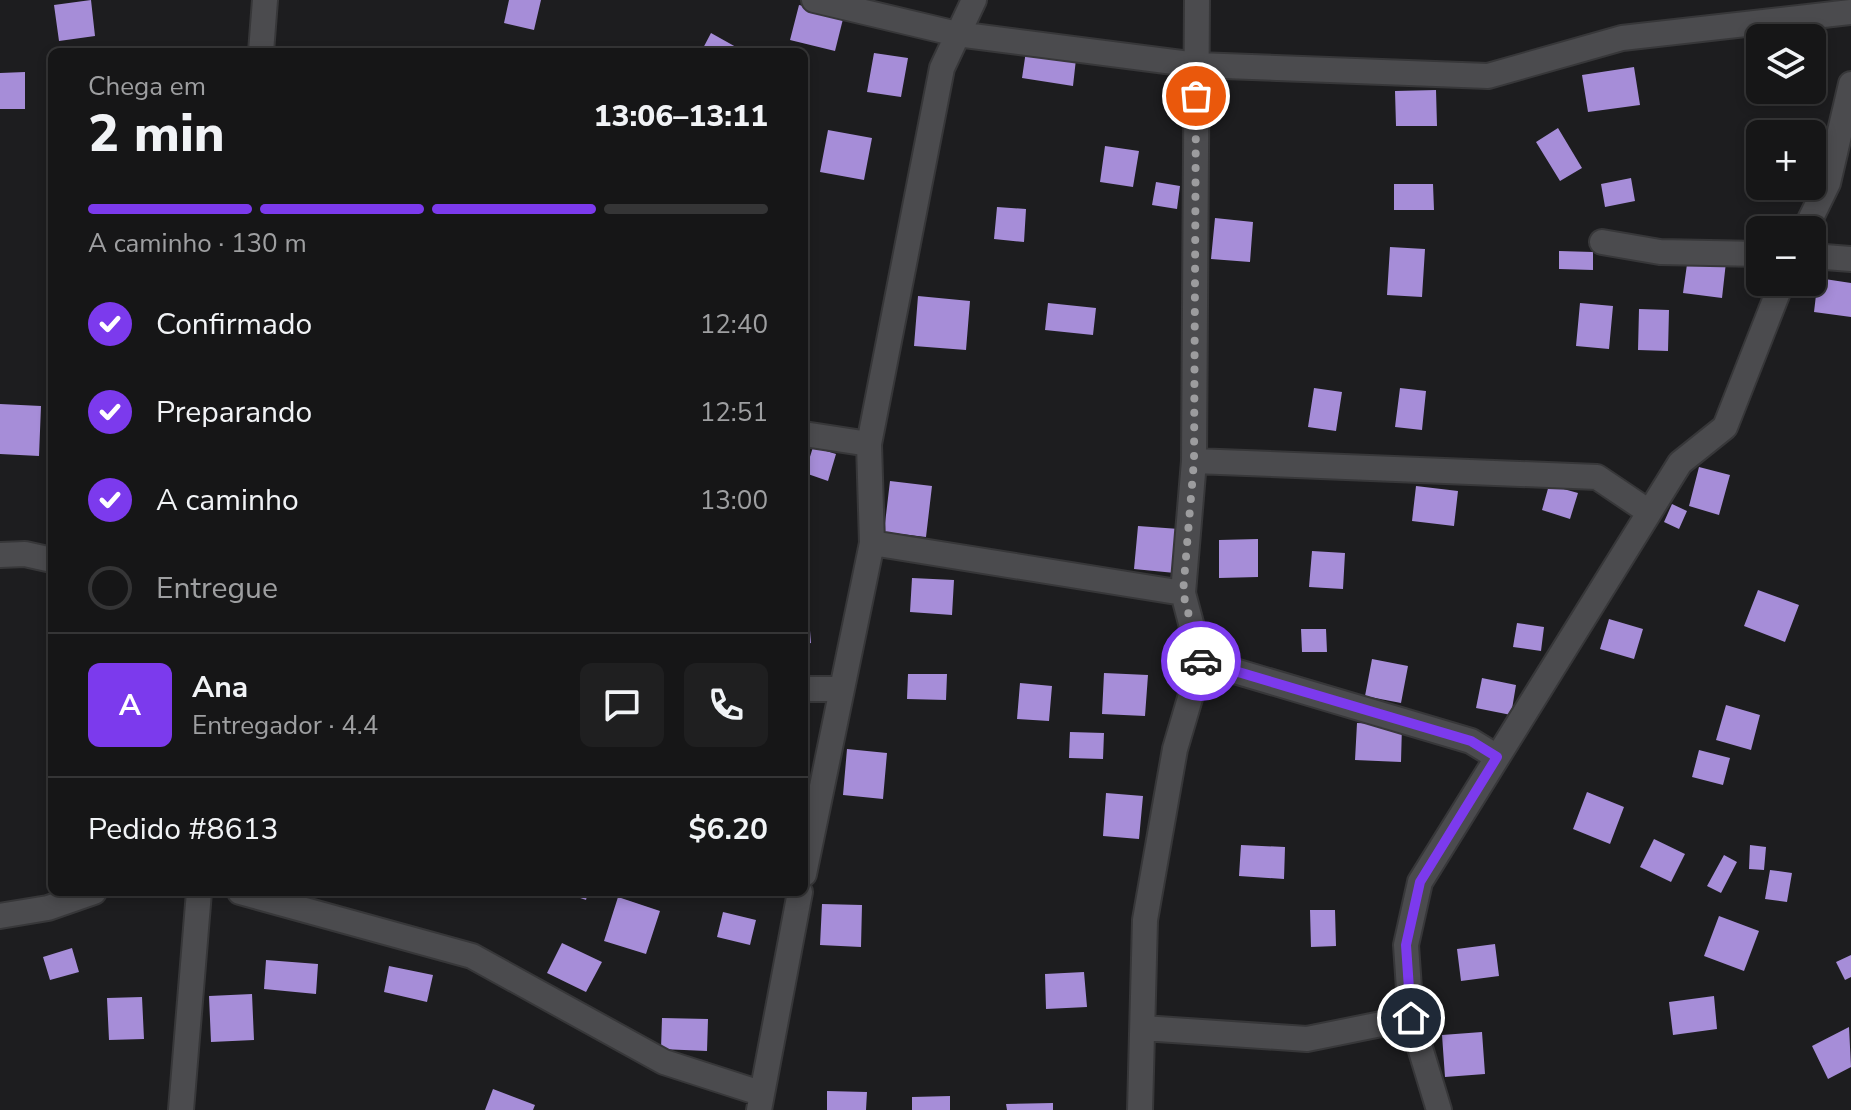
<!DOCTYPE html>
<html lang="pt">
<meta charset="utf-8">
<style>
:root{--surface:#161617;--page:#1f1f20;--text:#f1f3f6;--muted:#9e9fa1;--line:#353536;--accent:#7c3aed}
body{margin:0;font-family:"Nunito Sans",sans-serif;background:var(--page);color:var(--text);height:100vh;display:flex;flex-direction:column;font-size:30px;white-space:nowrap}
*{box-sizing:border-box;margin:0}
p{font-size:26px;color:var(--muted)}
.icon{flex:none;width:44px;height:44px;fill:none;stroke:currentColor;stroke-width:2;stroke-linecap:round;stroke-linejoin:round}
.map{position:relative;flex:1;overflow:hidden}
.side{position:absolute;left:48px;top:48px;width:760px;height:848px;display:flex;flex-direction:column;background:var(--surface);border-radius:12px;box-shadow:0 4px 12px #0003,0 0 0 2px var(--line)}
.side>*{flex:none}
.buttons{position:absolute;left:1746px;top:24px;display:grid;gap:16px}
.buttons a{display:grid;place-items:center;width:80px;height:80px;border-radius:12px;background:var(--surface);box-shadow:0 4px 12px #0003,0 0 0 2px var(--line);font-size:40px}
.pin{position:absolute;display:grid;place-items:center;width:68px;height:68px;color:#fff;margin:-34px;border:4px solid #fff;border-radius:50%;box-shadow:0 2px 8px #0007}
.courier{position:absolute;display:grid;place-items:center;width:80px;height:80px;margin:-40px;border:6px solid #7c3aed;border-radius:50%;background:#fff;color:#222;box-shadow:0 2px 10px #0007}
.headline em{font-style:normal;font-weight:800}
.headline div{display:flex;flex-direction:column-reverse}
.headline{display:flex;align-items:center;justify-content:space-between;height:136px;padding:0 40px}
h1{font-size:52px;font-weight:800;line-height:60px}
.bar{display:grid;grid-template-columns:repeat(4,1fr);gap:12px 8px;align-content:center;height:96px;padding:0 40px}
.bar i{height:10px;border-radius:6px;background:var(--line)}
.bar .active{background:var(--accent)}
.bar p{grid-column:span 4}
.line{display:flex;align-items:center;gap:20px;padding:0 40px;border-top:2px solid var(--line)}
.line div{flex:1}
.round{display:grid;place-items:center;flex:none;width:84px;height:84px;border-radius:12px;background:var(--page)}
ol{padding:0 40px;list-style:none}
li{display:flex;align-items:center;gap:24px;height:88px}
li p{margin-inline-start:auto}
li .icon{padding:8px;border-radius:50%;background:var(--accent);color:#fff;stroke-width:4}
li:last-child{color:var(--muted)}
li i{width:44px;height:44px;border:4px solid var(--line);border-radius:50%}
.map>svg:first-child{display:block}
</style>
<div class="map">
<svg width="1851" height="1110" viewBox="0 0 1851 1110">
<rect width="100%" height="100%" fill="#1d1d1f"/>
<path fill="#a68dd8" d="M91,0L95,36L59,41L54,5Z
M509,0H541L534,30L504,23Z
M799,5L844,15L835,51L790,40Z
M711,33L736,47L733,52H701Z
M1026,51L1076,59L1073,86L1022,78Z
M874,53L908,58L901,97L867,92Z
M1634,67L1640,105L1588,112L1582,75Z
M25,72V109H0V73Z
M1436,90L1437,126H1396L1395,91Z
M1558,128L1582,168L1560,181L1536,142Z
M828,130L872,138L864,180L820,172Z
M1105,146L1139,151L1133,187L1100,182Z
M1631,178L1635,201L1605,207L1601,184Z
M1156,182L1180,186L1177,209L1152,205Z
M1394,184H1433L1434,210H1394Z
M997,207L1026,209L1024,242L994,239Z
M1215,218L1253,222L1250,262L1211,259Z
M1390,247L1425,249L1422,297L1387,295Z
M1559,251L1593,252V270L1559,269Z
M1688,257L1726,262L1722,298L1683,293Z
M1818,278L1851,283V317L1814,312Z
M804,283H809L806,314H804Z
M918,296L970,301L966,350L914,346Z
M1048,303L1096,308L1093,335L1045,330Z
M1580,303L1613,306L1609,349L1576,346Z
M1639,309L1669,310L1668,351L1638,350Z
M1314,388L1342,392L1336,431L1308,427Z
M1400,388L1426,391L1422,430L1395,427Z
M0,404L41,406L39,456L0,454Z
M813,447L836,454L828,481L805,473Z
M1699,467L1730,475L1719,515L1689,506Z
M890,481L932,486L926,537L884,532Z
M1549,485L1578,493L1570,519L1542,510Z
M1416,486L1458,491L1454,526L1412,521Z
M1672,504L1687,511L1679,529L1664,522Z
M1138,526L1179,529L1175,573L1134,569Z
M1258,539V577L1219,578V540Z
M1312,551L1345,553L1343,589L1309,587Z
M912,578L954,580L952,615L910,612Z
M1758,590L1799,605L1785,642L1744,626Z
M804,593H807L811,643L804,644Z
M1609,619L1643,629L1634,659L1600,649Z
M1517,623L1544,627L1541,651L1513,647Z
M1301,629H1326L1327,652H1302Z
M1372,659L1408,666L1401,703L1365,696Z
M1104,673L1148,675L1145,716L1102,714Z
M908,674H947L946,700L907,699Z
M1482,678L1516,685L1511,715L1476,708Z
M1020,683L1052,686L1049,721L1017,719Z
M1726,705L1760,715L1751,750L1716,740Z
M1357,723L1402,725L1401,762L1355,760Z
M1070,732L1104,733L1103,759L1069,758Z
M847,749L887,753L883,799L843,795Z
M1699,750L1730,758L1723,785L1692,777Z
M1587,792L1624,807L1610,844L1573,829Z
M1106,793L1143,796L1139,839L1103,836Z
M1654,839L1685,854L1671,882L1640,867Z
M1241,845L1285,847L1284,879L1239,876Z
M1750,845L1766,847L1764,870L1749,869Z
M1724,855L1737,862L1721,893L1707,886Z
M1770,870L1792,873L1787,902L1765,899Z
M430,892H469V898L430,896Z
M563,892H588L586,900Z
M618,897L660,911L646,954L604,941Z
M822,904L862,905L861,947L820,945Z
M1310,910H1335L1336,946L1311,947Z
M723,912L756,920L750,945L717,937Z
M1719,916L1759,931L1744,971L1704,956Z
M562,943L602,962L586,992L547,973Z
M1495,944L1499,976L1461,981L1457,949Z
M72,948L79,972L50,980L43,957Z
M1851,955V977L1845,980L1836,962Z
M266,960L318,964L316,994L264,989Z
M389,966L433,975L427,1002L384,992Z
M1084,972L1087,1007L1046,1009L1045,974Z
M252,994L254,1040L211,1042L209,996Z
M1714,996L1717,1029L1673,1035L1669,1002Z
M142,997L144,1039L109,1040L107,998Z
M662,1018L708,1019L707,1051L661,1049Z
M1849,1027L1851,1067L1828,1079L1812,1046Z
M1482,1032L1485,1074L1445,1077L1442,1035Z
M493,1089L535,1105L533,1110H485Z
M827,1091L867,1092L866,1110H827Z
M950,1096V1110H912V1097Z
M1053,1103V1110H1007L1006,1104Z"/>
<g fill="none" stroke-linecap="round" stroke-linejoin="round">
<g stroke="#373739" stroke-width="28">
<path id="street" d="M814,0L957,34L1197,65L1488,76L1622,38L1851,12
M261,52L265,0
M1805,230L1828,183L1851,84
M1602,242L1660,252L1760,254
M1812,256L1851,259
M804,434L869,444
M1194,461L1597,477L1649,512
M872,543L1183,593
M0,555L25,554L52,560
M1201,661L1471,741L1497,757
M804,689H841
M804,874L872,543L869,444L942,68L974,0
M240,892L472,956L664,1062L760,1093
M0,916L48,908L94,892
M1143,1028L1307,1039L1411,1018
M181,1110L199,892
M759,1110L800,892
M1140,1110L1145,920L1175,749L1201,661L1183,593L1194,461L1197,0
M1439,1110L1411,1018L1406,945L1420,882L1680,463L1725,427L1782,282"/>
</g>
<use href="#street" stroke="#4b4b4e" stroke-width="24"/>
</g>
<g fill="none" stroke-linecap="round" stroke-linejoin="round">
<path stroke="#9c9c9e" stroke-width="8" stroke-dasharray="0 14.4" d="M1196,96L1194,461L1183,593L1201,661"/>
<path stroke="#7c3aed" stroke-width="10" d="M1201,661L1471,741L1497,757L1420,882L1406,945L1411,1018"/>
</g>
</svg>
<div class="buttons">
<a><svg class="icon" aria-label="layers" viewBox="0 0 24 24"><path d="M12 4l9 5-9 5-9-5zM3 14l9 5 9-5"/></svg></a>
<a>+</a>
<a>−</a>
</div>
<div class="pin" style="left:1196px;top:96px;background:#ea580c"><svg class="icon" aria-label="bag" viewBox="0 0 24 24"><path d="M5 8h14l-1 12H6zM9 8a3 3 0 0 1 6 0"/></svg></div>
<div class="pin" style="left:1411px;top:1018px;background:#1f2937"><svg class="icon" aria-label="home" viewBox="0 0 24 24"><path d="M3 11l9-7 9 7M6 9v11h12V9"/></svg></div>
<div class="courier" style="left:1201px;top:661px"><svg class="icon" aria-label="car" viewBox="0 0 24 24"><path d="M5 17H2v-5l4-1 3-4h7l3 4 3 1v5h-3M9 17h6M6 11h13"/><circle cx="7" cy="17" r="2"/><circle cx="17" cy="17" r="2"/></svg></div>
<section class="side">
<div class="headline"><div><h1>2 min</h1><p>Chega em</p></div><em>13:06–13:11</em></div>
<div class="bar"><i class="active"></i><i class="active"></i><i class="active"></i><i></i><p>A caminho · 130 m</p></div>
<ol>
<li><svg class="icon" aria-label="check" viewBox="0 0 24 24"><path d="M5 12l5 5 9-10"/></svg>Confirmado<p>12:40</p></li>
<li><svg class="icon" aria-label="check" viewBox="0 0 24 24"><path d="M5 12l5 5 9-10"/></svg>Preparando<p>12:51</p></li>
<li><svg class="icon" aria-label="check" viewBox="0 0 24 24"><path d="M5 12l5 5 9-10"/></svg>A caminho<p>13:00</p></li>
<li><i></i>Entregue</li>
</ol>
<div class="line" style="height:144px"><b class="round" style="background:var(--accent);color:#fff">A</b><div><b>Ana</b><p>Entregador · 4.4</p></div><a class="round"><svg class="icon" aria-label="chat" viewBox="0 0 24 24"><path d="M4 5h16v11H9l-5 4z"/></svg></a><a class="round"><svg class="icon" aria-label="phone" viewBox="0 0 24 24"><path d="M5 4h4l2 5-3 2q2 4 5 5l2-3 5 2v4C11 20 4 13 5 4z"/></svg></a></div>
<div class="line" style="height:104px"><div>Pedido #8613</div><b>$6.20</b></div>
</section>
</div>
